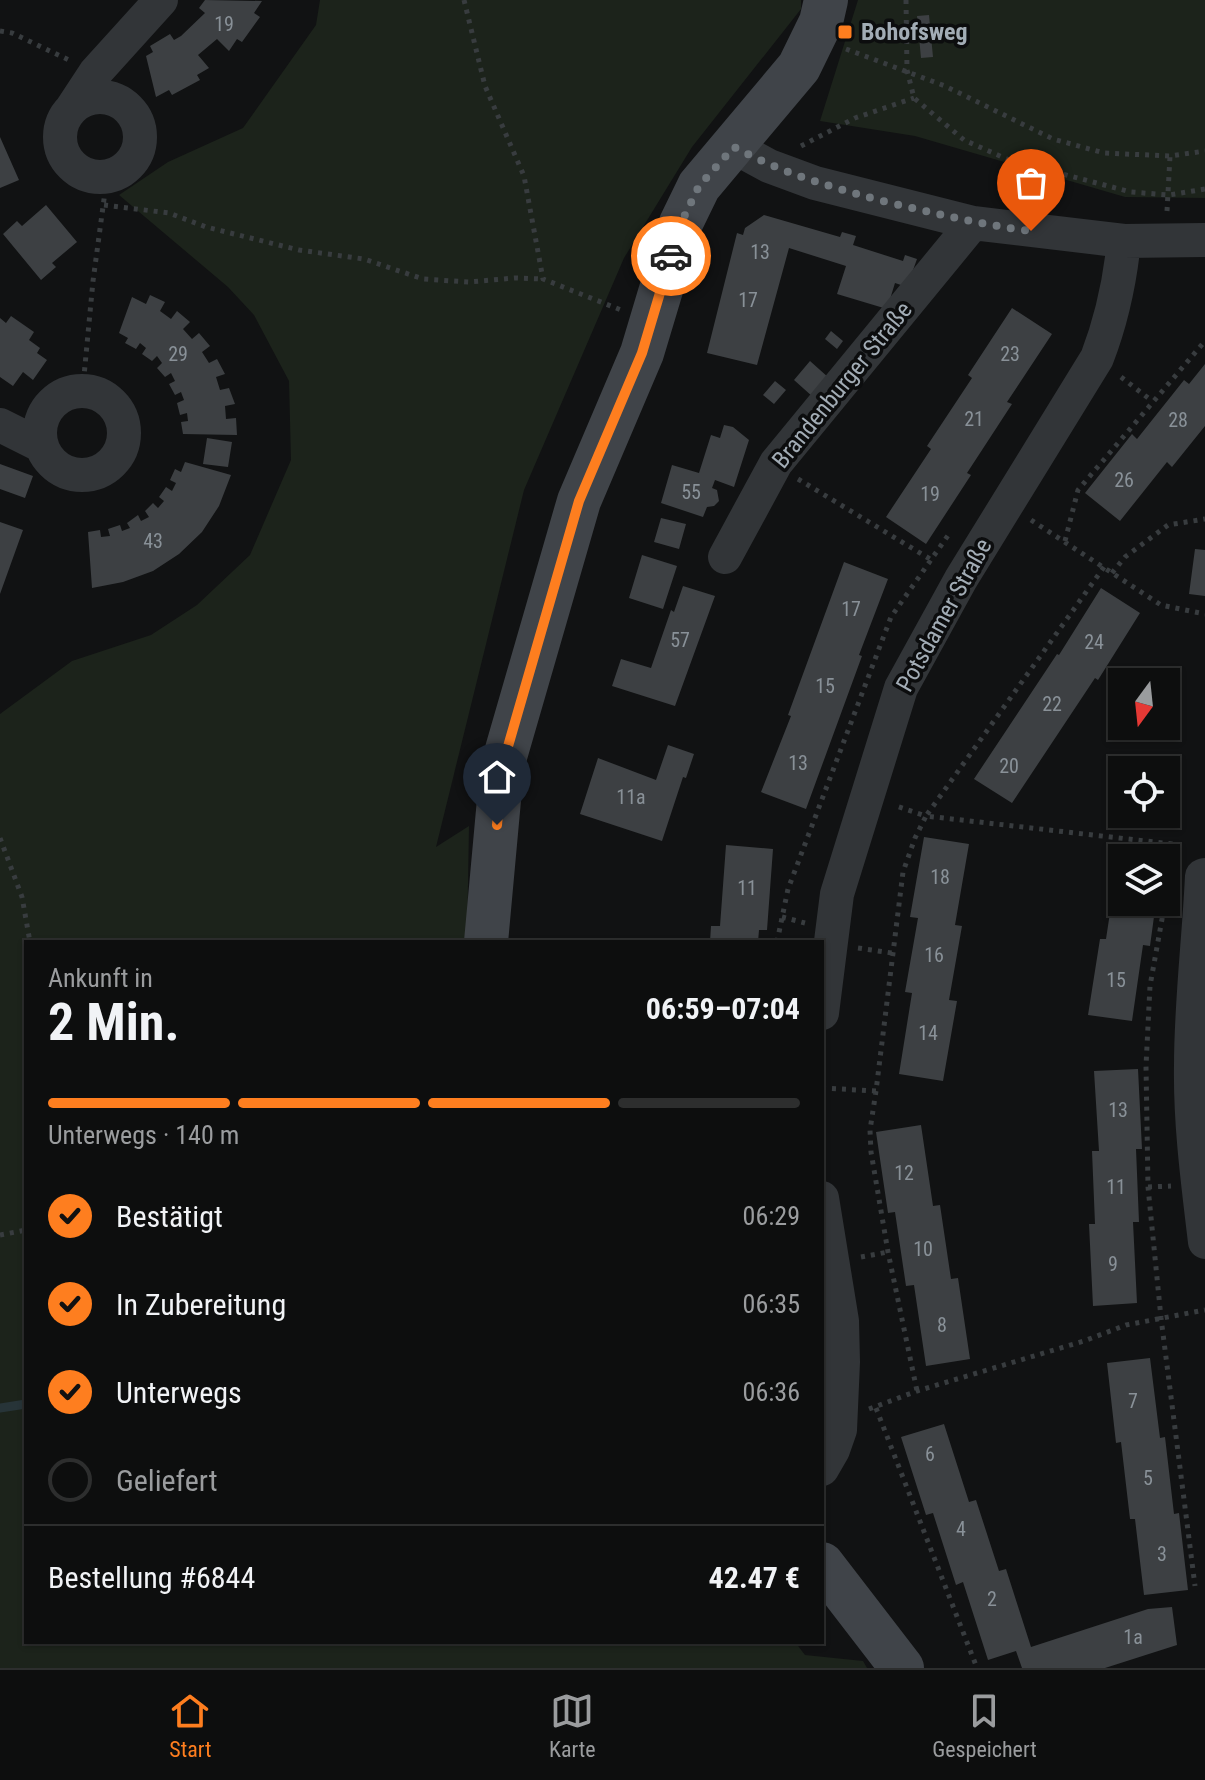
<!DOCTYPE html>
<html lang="de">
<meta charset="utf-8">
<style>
:root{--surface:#0d0e0e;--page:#161717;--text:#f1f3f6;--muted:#9a9c9e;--line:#2d2e2e;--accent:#fe7e1f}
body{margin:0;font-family:"Roboto Condensed",sans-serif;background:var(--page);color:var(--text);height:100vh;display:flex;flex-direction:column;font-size:30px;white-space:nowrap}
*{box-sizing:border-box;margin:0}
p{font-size:26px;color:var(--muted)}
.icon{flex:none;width:44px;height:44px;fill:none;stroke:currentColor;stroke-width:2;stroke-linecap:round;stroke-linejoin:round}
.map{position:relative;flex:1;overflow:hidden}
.sheet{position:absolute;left:24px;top:940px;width:800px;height:704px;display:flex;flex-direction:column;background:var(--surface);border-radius:0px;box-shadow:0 2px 6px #0004,0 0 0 2px var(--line)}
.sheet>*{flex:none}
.needle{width:52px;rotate:195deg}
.controls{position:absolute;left:1108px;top:668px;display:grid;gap:16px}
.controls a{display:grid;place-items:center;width:72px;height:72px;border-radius:0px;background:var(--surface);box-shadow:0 2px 6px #0004,0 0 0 2px var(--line);font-size:40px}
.pin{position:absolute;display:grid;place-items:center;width:68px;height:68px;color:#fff;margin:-82px -34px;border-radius:50% 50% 50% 0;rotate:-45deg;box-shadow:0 0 8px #0007}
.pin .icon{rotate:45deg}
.courier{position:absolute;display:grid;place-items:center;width:80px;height:80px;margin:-40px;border:6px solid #fe7e1f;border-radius:50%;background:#fff;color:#222;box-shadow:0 2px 10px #0007}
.head em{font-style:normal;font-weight:700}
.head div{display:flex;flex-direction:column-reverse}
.head{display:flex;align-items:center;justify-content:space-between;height:136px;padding:0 24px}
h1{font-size:52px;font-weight:700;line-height:60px}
.bar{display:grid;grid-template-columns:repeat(4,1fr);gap:12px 8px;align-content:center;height:96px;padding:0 24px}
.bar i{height:10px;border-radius:6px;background:var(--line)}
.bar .on{background:var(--accent)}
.bar p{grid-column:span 4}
.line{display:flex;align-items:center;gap:20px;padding:0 24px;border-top:2px solid var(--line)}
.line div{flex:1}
ol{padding:0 24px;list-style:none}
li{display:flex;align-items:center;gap:24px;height:88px}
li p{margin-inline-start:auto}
li .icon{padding:8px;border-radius:50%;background:var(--accent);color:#111;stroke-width:4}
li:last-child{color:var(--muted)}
li i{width:44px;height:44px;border:4px solid var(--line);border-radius:50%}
.menu{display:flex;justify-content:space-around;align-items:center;height:112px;border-top:2px solid var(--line);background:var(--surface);font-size:22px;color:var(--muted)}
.menu a{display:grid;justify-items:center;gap:4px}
.menu .on{color:var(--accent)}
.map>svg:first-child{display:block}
</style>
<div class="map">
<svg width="1205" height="1668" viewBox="0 0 1205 1668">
<rect width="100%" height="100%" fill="#111213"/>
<path fill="#1c231b" d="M320,0H801V9L692,147L624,258L524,490L436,847L469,826L467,942H26V1642H795L805,1655L863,1661L867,1668H0V714L72,661L151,635L197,605L250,555L291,460L289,381L254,315L228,287L119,195L168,162L243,128L316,25Z
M858,0H1205V198L1125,197L915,136L820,121Z"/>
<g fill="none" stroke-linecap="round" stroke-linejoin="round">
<path stroke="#273438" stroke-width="9" d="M0,1408L26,1404"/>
</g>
<path fill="#3d4043" d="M205,0L262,1L254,13L260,17L242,42L237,39L229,51L217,39L198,55L209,68L197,75L200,80L172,95L169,90L156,97L146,56L153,52L150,46L170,34L174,40L181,36L205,13L199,8Z
M929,15L933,57L921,58L917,16Z
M0,137L19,180L0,188Z
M46,205L77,242L52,263L56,267L41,280L3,234L17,221L22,226Z
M764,215L840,237L842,232L856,236L853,245L903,261L905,255L917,259L907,287L895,283L887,309L837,294L846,266L789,248L757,365L707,353L737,233L743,235L745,228Z
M150,295L165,302L160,311L171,319L177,311L190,322L183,329L192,339L199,333L210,346L202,352L209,363L217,359L225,374L216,377L220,390L229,388L235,404L225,406L226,419L236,418L237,435L183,434L181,422L188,421L187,413L180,415L177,403L184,400L181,392L175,395L169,384L175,381L171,373L165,377L157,368L162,363L157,356L152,361L142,354L146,348L140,343L136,349L125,343L128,338L119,333L132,297L146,304Z
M1012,308L1052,334L1007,402L1012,404L967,473L971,475L926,544L886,517L931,449L927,446L972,378L968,375Z
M11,316L34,332L29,340L40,348L37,353L47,360L33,380L23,372L13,386L0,377V318L6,323Z
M831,331L843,341L837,349L825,339Z
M810,361L829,378L813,397L794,380Z
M1205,364V426L1172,467L1167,462L1120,521L1085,493L1132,434L1137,439L1184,380L1189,384Z
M775,381L786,390L774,404L763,395Z
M724,425L733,427L749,440L734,487L715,480L712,488L717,490L719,501L714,506L707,507L703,517L661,503L672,465L699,473L711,435L720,438Z
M207,438L232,442L228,467L203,464Z
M185,462L231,475L219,506L202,532L179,554L153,571L123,582L92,588L88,532L100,530L101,537L110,536L108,529L120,525L122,531L130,528L127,523L138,515L141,521L149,517L145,511L153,503L158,508L164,501L159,497L166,487L172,491L176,483L170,480L175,469L181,472Z
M0,464L33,476L25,498L0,489Z
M661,518L686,524L679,549L654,542Z
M0,522L23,530L0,594Z
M1195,549L1205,550V596L1189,594Z
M642,555L677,566L663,609L629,598Z
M844,562L888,579L859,655L862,656L806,809L761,792L791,716L788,715Z
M683,586L715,596L675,706L612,686L621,659L651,668L671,610L674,612Z
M1101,588L1140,613L1098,680L1095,678L1012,803L974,779L1057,654L1059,655Z
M668,745L694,754L686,778L683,777L662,841L580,814L598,758L656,780Z
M924,837L969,844L955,925L962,926L949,1000L957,1001L943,1081L899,1074L912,993L905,992L918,918L910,917Z
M726,845L773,849L767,930H759L758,942H710L711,926H720Z
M1118,860L1122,861V902H1156L1150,946L1143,945L1132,1021L1088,1015L1100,939H1106Z
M1138,1069L1142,1149H1136L1139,1222H1133L1137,1303L1093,1306L1089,1224H1095L1092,1151H1099L1094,1071Z
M921,1125L933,1206L940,1205L951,1279L958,1278L970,1359L926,1366L914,1285L906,1286L895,1212L888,1213L876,1132Z
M1150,1358L1160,1438L1165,1437L1174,1514L1179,1513L1188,1590L1144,1595L1135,1519H1130L1121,1442L1116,1443L1107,1363Z
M944,1424L969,1502L976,1500L999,1571L1006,1569L1031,1647L1148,1609L1172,1607L1177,1645L1105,1668H1022L1016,1651L988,1660L963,1582L956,1585L933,1513L926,1515L901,1437Z"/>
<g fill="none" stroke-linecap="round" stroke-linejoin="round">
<path stroke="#383c3f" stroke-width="5" stroke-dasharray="4 6" stroke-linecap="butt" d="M464,0L485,86L524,176L543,279L621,310
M906,0L907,70L914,98L964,140L1009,160L1131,192L1169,195L1205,189
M0,31L12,33L69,60
M846,49L945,86L1053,139L1104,153L1170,156L1205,151
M801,146L855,118L914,98
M104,205L169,213L206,227L299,250L364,259L423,279L469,282L515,278L543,279
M1167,211L1170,156
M1121,377L1152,401
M87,391L84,376L93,281L107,177
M798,479L930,559
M1031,520L1161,605L1205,614
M1065,541L1078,490L1205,341
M1104,567L926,816L1172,844L1166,891
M1112,573L1125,557L1168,525L1205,519
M0,838L22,897L30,942
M1164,908L1150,986L1146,1066L1148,1187L1161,1318L1195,1586
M782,917L805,923
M777,942L788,889L891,617L949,534
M858,948L892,953
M822,1088L876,1091L903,872L915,838L926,816L896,806
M876,1091L870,1130L871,1152L888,1252L917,1391
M1148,1187L1171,1186
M0,1235L26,1230
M861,1257L888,1252
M876,1408L977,1668
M869,1409L917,1391L1084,1341L1126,1325L1205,1310"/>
<path stroke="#323538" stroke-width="34" d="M60 137a40 40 0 1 1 80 0a40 40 0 1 1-80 0Z
M72,108L95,73L161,0
M734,147L769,166L815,183L973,223L1124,241L1205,240
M40 433a42 42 0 1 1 84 0a42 42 0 1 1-84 0Z
M0,425L42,446
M725,557L776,463L973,223
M1205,875L1202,876C1199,940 1191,1002 1191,1065C1190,1124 1198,1183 1205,1242
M822,1013L837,894L901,688L961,579L1097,358C1112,319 1120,281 1124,241
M822,1198L842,1321L843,1362L840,1430L833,1450L822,1469"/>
<path stroke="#404449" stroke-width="44" d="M486,942L502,767L579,501L642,353L681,223L699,186L799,67L821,22L826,0
M822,1564L902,1668"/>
</g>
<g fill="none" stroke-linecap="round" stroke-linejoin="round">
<path stroke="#6f767c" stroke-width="8" stroke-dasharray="0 14.4" d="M671,256L681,223L699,186L734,147C786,175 834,188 891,203C938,214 983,225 1031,231"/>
<path stroke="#fe7e1f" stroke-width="10" d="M497,825L502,767L579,501L642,353L671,256"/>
</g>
<rect fill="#fe7e1f" stroke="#0c0d0e" stroke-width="3" x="837" y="24" width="16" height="16" rx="4"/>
<g text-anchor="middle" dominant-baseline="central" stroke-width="7" stroke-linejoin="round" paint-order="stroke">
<g font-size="20" fill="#899198">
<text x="224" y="24">19</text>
<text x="760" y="252">13</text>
<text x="748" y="300">17</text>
<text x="178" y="354">29</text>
<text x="1010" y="354">23</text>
<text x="974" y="419">21</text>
<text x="1178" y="420">28</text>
<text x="1124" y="480">26</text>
<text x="691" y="492">55</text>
<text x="930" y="494">19</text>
<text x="153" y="541">43</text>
<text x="851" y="609">17</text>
<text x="680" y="640">57</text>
<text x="1094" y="642">24</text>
<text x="825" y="686">15</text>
<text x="1052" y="704">22</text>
<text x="798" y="763">13</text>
<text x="1009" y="766">20</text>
<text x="631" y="797">11a</text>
<text x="940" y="877">18</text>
<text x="747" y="888">11</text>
<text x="934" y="955">16</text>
<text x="1116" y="980">15</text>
<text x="928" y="1033">14</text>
<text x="1118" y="1110">13</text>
<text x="904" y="1173">12</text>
<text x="1116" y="1187">11</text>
<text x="923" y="1249">10</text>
<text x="1113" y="1264">9</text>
<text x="942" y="1325">8</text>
<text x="1133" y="1401">7</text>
<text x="930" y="1454">6</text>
<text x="1148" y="1478">5</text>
<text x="961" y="1529">4</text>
<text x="1162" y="1554">3</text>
<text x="992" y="1599">2</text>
<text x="1133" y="1637">1a</text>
</g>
<g font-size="24" font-weight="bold" fill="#a2acb5" stroke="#0c0d0e" text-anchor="start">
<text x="861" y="32">Bohofsweg</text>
</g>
<g font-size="24" fill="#a2acb5" stroke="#0c0d0e">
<text transform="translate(842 385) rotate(-51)">Brandenburger Straße</text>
<text transform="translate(944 615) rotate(-61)">Potsdamer Straße</text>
</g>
</g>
</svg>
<div class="controls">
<a><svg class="needle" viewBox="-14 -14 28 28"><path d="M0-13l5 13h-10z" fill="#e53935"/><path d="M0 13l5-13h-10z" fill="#9a9c9e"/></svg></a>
<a><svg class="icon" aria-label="locate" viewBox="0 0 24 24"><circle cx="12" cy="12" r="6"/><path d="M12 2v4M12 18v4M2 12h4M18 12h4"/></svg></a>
<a><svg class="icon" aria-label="layers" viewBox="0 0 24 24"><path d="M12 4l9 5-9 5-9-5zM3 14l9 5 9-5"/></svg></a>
</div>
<div class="pin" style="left:1031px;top:231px;background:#ea580c"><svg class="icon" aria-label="bag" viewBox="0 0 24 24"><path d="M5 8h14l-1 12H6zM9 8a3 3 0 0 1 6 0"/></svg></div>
<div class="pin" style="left:497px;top:825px;background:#1f2937"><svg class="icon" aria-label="home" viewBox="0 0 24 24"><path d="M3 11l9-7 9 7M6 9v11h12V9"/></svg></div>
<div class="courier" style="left:671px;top:256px"><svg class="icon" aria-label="car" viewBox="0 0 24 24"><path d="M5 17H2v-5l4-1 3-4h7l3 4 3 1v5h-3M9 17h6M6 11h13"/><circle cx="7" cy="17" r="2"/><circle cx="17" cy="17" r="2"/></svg></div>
<section class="sheet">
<div class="head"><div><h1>2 Min.</h1><p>Ankunft in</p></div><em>06:59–07:04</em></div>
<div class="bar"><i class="on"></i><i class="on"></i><i class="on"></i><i></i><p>Unterwegs · 140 m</p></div>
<ol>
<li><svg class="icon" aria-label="check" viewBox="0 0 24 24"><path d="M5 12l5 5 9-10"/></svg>Bestätigt<p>06:29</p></li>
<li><svg class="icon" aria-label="check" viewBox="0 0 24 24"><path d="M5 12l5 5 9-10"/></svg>In Zubereitung<p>06:35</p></li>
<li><svg class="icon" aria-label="check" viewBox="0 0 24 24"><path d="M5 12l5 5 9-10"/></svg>Unterwegs<p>06:36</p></li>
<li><i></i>Geliefert</li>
</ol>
<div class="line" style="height:104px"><div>Bestellung #6844</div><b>42.47 €</b></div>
</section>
</div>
<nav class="menu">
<a class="on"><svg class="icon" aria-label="home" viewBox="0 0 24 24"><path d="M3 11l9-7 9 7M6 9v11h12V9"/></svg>Start</a>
<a><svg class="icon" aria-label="map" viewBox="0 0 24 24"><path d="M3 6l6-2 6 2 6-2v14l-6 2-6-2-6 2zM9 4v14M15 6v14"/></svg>Karte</a>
<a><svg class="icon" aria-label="saved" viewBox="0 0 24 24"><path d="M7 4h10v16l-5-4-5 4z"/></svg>Gespeichert</a>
</nav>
